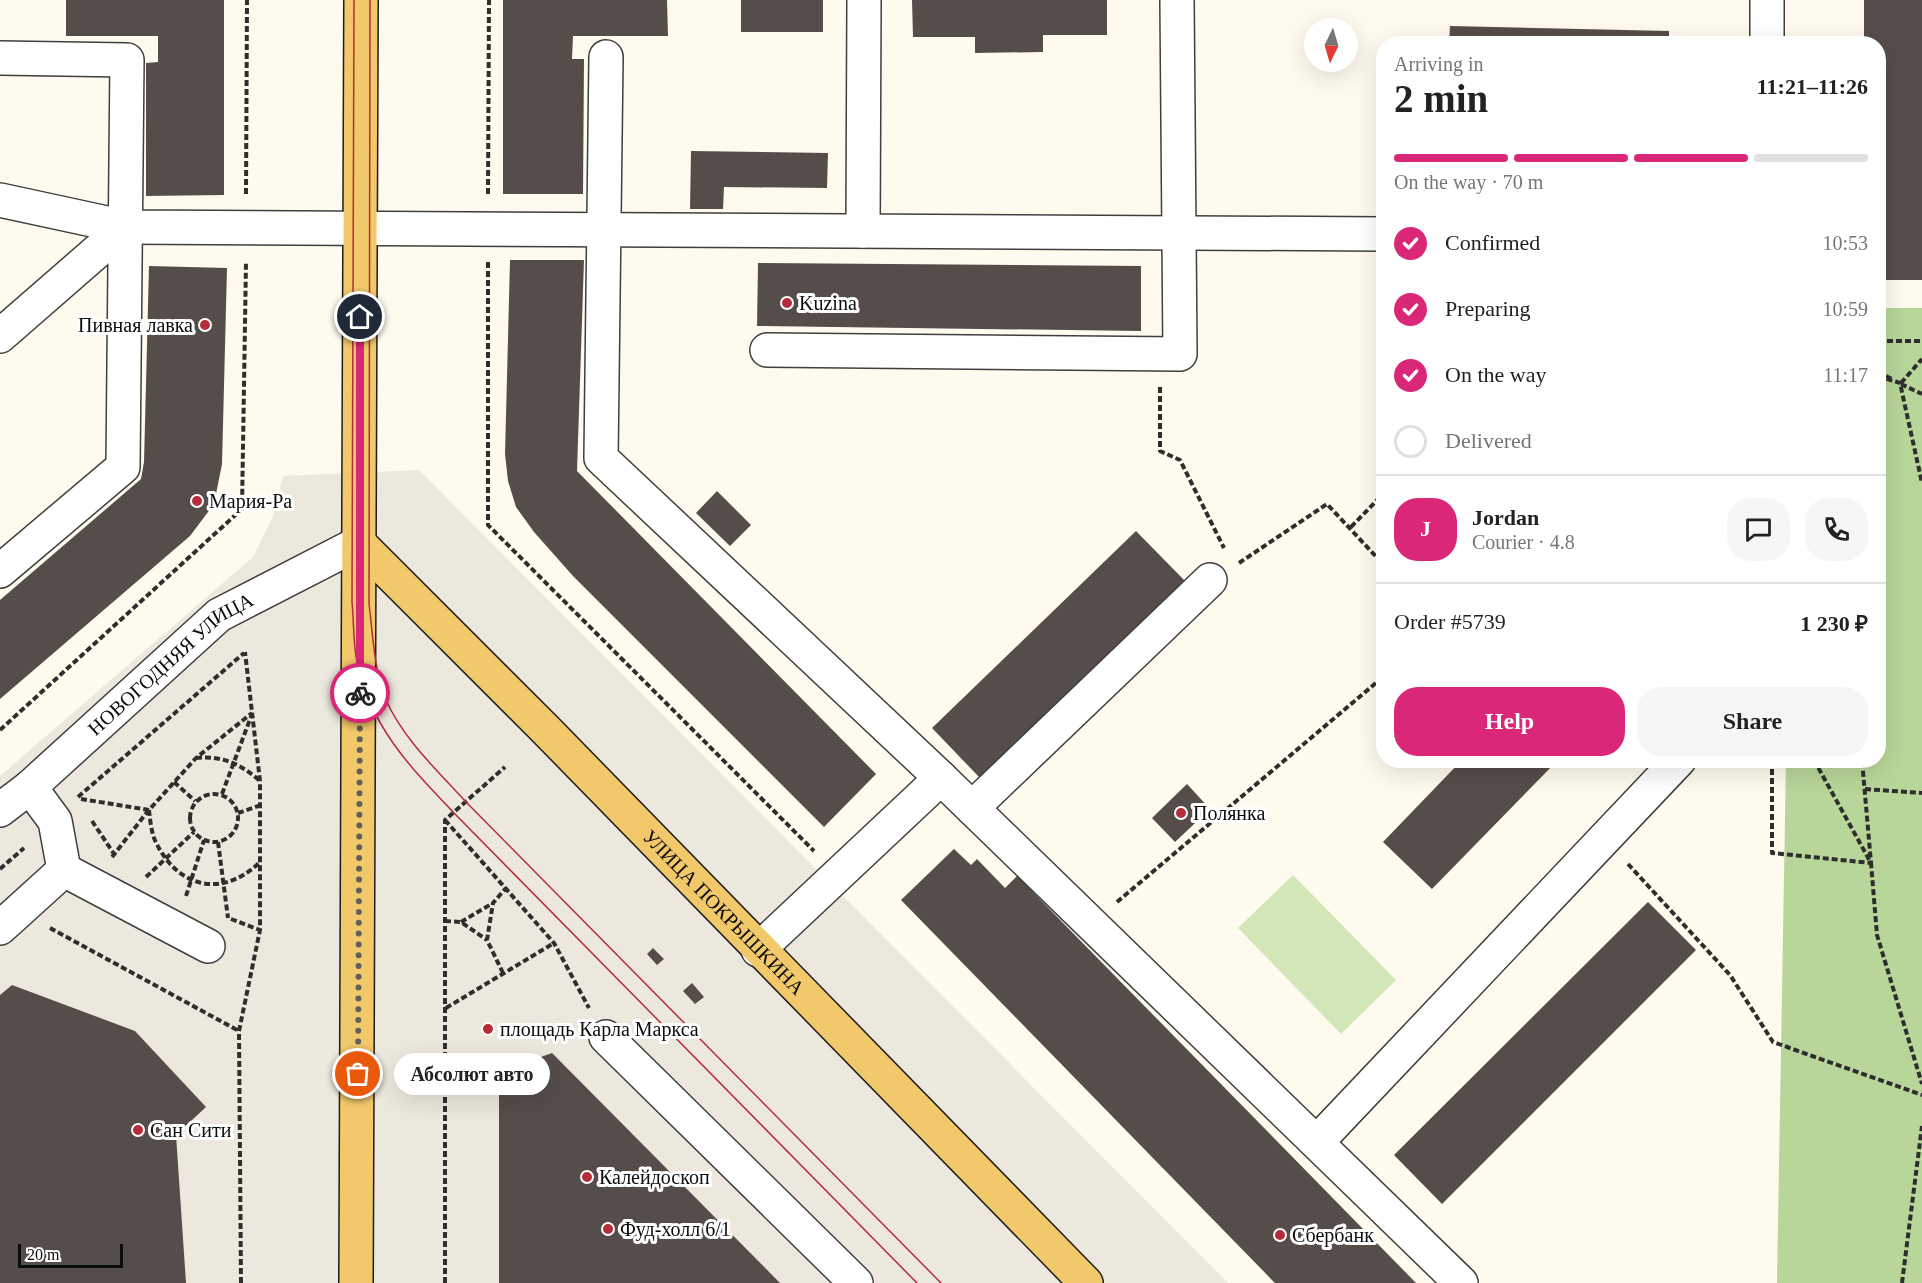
<!DOCTYPE html>
<meta charset="utf-8">
<style>
:root{--surface:#fff;--page:#f6f6f6;--text:#222;--muted:#767676;--line:#e0e0e0;--accent:#db2777}
body{margin:0;font-family:"Times New Roman",serif;background:var(--page);color:var(--text);height:100vh;display:flex;flex-direction:column;font-size:22px;white-space:nowrap}
*{box-sizing:border-box;margin:0}
p{font-size:20px;color:var(--muted)}
.icon{flex:none;width:33px;height:33px;fill:none;stroke:currentColor;stroke-width:2;stroke-linecap:round;stroke-linejoin:round}
.map{position:relative;flex:1;overflow:hidden}
.details{position:absolute;left:1376px;top:36px;width:510px;height:732px;display:flex;flex-direction:column;background:var(--surface);border-radius:24px;box-shadow:0 6px 24px #0002}
.details>*{flex:none}
.needle{width:39px;rotate:185deg}
.controls{position:absolute;left:1304px;top:18px;display:grid;gap:12px}
.controls a{display:grid;place-items:center;width:54px;height:54px;border-radius:50%;background:var(--surface);box-shadow:0 6px 24px #0002;font-size:30px}
.scale{position:absolute;left:18px;bottom:15px;width:105px;box-sizing:border-box;padding-left:6px;border:3px solid #0c0c0c;border-top:0;font-size:16px;line-height:21px;white-space:nowrap;color:#0c0c0c;-webkit-text-stroke:4px #fff;paint-order:stroke}
.pin{position:absolute;display:grid;place-items:center;width:51px;height:51px;color:#fff;margin:-26px;border:3px solid #fff;border-radius:50%;box-shadow:0 2px 6px #0007}
.courier{position:absolute;display:grid;place-items:center;width:60px;height:60px;margin:-30px;border:4px solid #db2777;border-radius:50%;background:#fff;color:#222;box-shadow:0 2px 8px #0007}
.bubble{position:absolute;height:42px;border-radius:21px;background:var(--surface);box-shadow:0 6px 24px #0002;font-size:20px;font-weight:600;line-height:42px;text-align:center}
.headline em{font-style:normal;font-weight:600}
.headline div{display:flex;flex-direction:column-reverse}
.headline{display:flex;align-items:center;justify-content:space-between;height:102px;padding:0 18px}
h1{font-size:39px;font-weight:600;line-height:45px}
.bar{display:grid;grid-template-columns:repeat(4,1fr);gap:9px 6px;align-content:center;height:72px;padding:0 18px}
.bar i{height:8px;border-radius:4px;background:var(--line)}
.bar .selected{background:var(--accent)}
.bar p{grid-column:span 4}
.line{display:flex;align-items:center;gap:15px;padding:0 18px;border-top:2px solid var(--line)}
.line div{flex:1}
.round{display:grid;place-items:center;flex:none;width:63px;height:63px;border-radius:24px;background:var(--page)}
ol{padding:0 18px;list-style:none}
li{display:flex;align-items:center;gap:18px;height:66px}
li p{margin-inline-start:auto}
li .icon{padding:6px;border-radius:50%;background:var(--accent);color:#fff;stroke-width:4}
li:last-child{color:var(--muted)}
li i{width:33px;height:33px;border:3px solid var(--line);border-radius:50%}
.button{display:flex;gap:12px;margin-top:auto;padding:12px 18px}
.button a{flex:1;height:69px;border-radius:24px;background:var(--accent);color:#fff;font-size:24px;font-weight:600;line-height:69px;text-align:center}
.button a+a{background:var(--page);color:var(--text)}
.map>svg:first-child{display:block}
</style>
<div class="map">
<svg width="1922" height="1283" viewBox="0 0 1922 1283">
<rect width="100%" height="100%" fill="#fefaed"/>
<path fill="#d3e6b8" d="M1293,875L1396,980L1341,1034L1238,928Z"/>
<path fill="#b8d699" d="M1878,308H1922V1283H1777L1786,761L1878,760Z"/>
<path fill="#ede8dd" d="M419,470L1228,1283H0V776L253,557L273,516L283,476Z"/>
<path fill="#544d49" d="M66,0H224V195L146,196V63L158,62V36H66Z
M503,0H667L668,36H573L572,59H584L583,194H503Z
M741,0H823V32H741Z
M912,0H1107V35H1043V52L975,53V37H913Z
M1864,0H1922V280H1878V44H1864Z
M1450,26L1669,31V44H1449Z
M691,151L828,153L827,188L724,187L723,209H690Z
M510,260H584L577,471L876,774L824,827L573,576L534,532L516,507L508,481L505,454Z
M758,263L1141,266V331L757,326Z
M149,266L227,268L222,464L214,504L190,536L0,699V600L141,479L144,462Z
M717,491L751,525L730,546L696,513Z
M1136,531L1185,581L980,778L932,728Z
M1462,760H1558L1432,889L1383,842Z
M1187,784L1210,809L1175,842L1152,818Z
M954,849L971,865L977,859L1005,888L1017,876L1416,1283H1275L901,900Z
M1648,902L1696,950L1442,1204L1394,1155Z
M653,948L664,959L657,965L647,954Z
M692,983L704,997L695,1004L683,991Z
M12,985L135,1031L206,1107L176,1135L186,1283H0V995Z
M552,1053L780,1283H499V1072Z"/>
<g fill="none" stroke-linecap="round" stroke-linejoin="round">
<g stroke="#3f3f3f" stroke-width="36">
<g id="minor">
<path d="M1767,0V44"/>
<path d="M606,57L601,458L941,778L1461,1283"/>
<path d="M0,58L127,60L123,467L0,571"/>
<path d="M0,200L125,227L1383,234"/>
<path d="M863,231L864,0"/>
<path d="M0,336L125,227"/>
<path d="M767,350L1180,354L1177,0"/>
<path d="M972,808L1210,580"/>
<path id="s1" d="M0,810L30,787L219,615L359,543"/>
<path d="M64,870L208,946"/>
<path d="M0,928L64,870L55,821L30,787"/>
<path d="M758,950L941,778"/>
<path d="M606,1037L856,1283"/>
<path d="M1317,1142L1679,760"/>
</g>
</g>
<g stroke="#1d1d1d" stroke-width="36">
<g id="major">
<path id="s2" d="M359,543L546,730L1086,1283"/>
<path d="M356,1283L361,0"/>
</g>
</g>
<path stroke="#2e2e2e" stroke-width="4" stroke-dasharray="6 3" stroke-linecap="butt" d="M246,194L247,0
M488,194L489,0
M488,262V525L814,851
M1878,341H1922
M1878,372L1892,379
M1878,376L1900,383L1922,483
M1901,383L1922,359
M1901,384L1922,394
M1160,387V451L1180,460L1224,548
M1351,527L1383,494
M1239,563L1327,504L1383,564
M0,730L242,509L246,262
M196,758C221,755 241,764 260,781
M1772,760V853L1871,863L1862,760
M1814,760L1871,863L1877,935L1922,1084
M174,782L195,801
M1865,789L1922,793
M190 818a24 24 0 1 1 48 0a24 24 0 1 1-48 0Z
M222,794L252,714
M78,797L244,653
M81,799L149,810L196,758L252,713
M149,810C150,819 151,829 154,838C175,887 221,900 260,862
M238,813L261,805
M445,820L554,943L589,1008
M92,821L116,857
M218,842L228,918
M112,857L148,811
M1628,864L1730,975L1773,1042L1922,1095
M0,869L24,848
M146,877L194,832
M186,896L204,840
M1117,902L1383,677
M231,919L260,930
M445,921L461,922L487,940
M461,922L493,903
M50,928L239,1031
M503,973L487,940L493,903L506,888
M446,1008L554,943
M241,1283L239,1031L260,930V781L245,652
M445,1283V820L505,767
M1902,1283L1922,1126"/>
<use href="#minor" stroke="#fff" stroke-width="33"/>
<use href="#major" stroke="#f1c86a" stroke-width="33"/>
<path stroke="#b52c3a" stroke-width="1.5" d="M354,0L352,602C354,622 353,643 357,662C371,727 409,766 454,813L917,1283
M370,0L369,604C373,635 374,671 386,700C404,740 437,770 466,802L941,1283"/>
</g>
<g fill="none" stroke-linecap="round" stroke-linejoin="round">
<path stroke="#615f5b" stroke-width="6" stroke-dasharray="0 10.8" d="M358,1074L360,693"/>
<path stroke="#db2777" stroke-width="8" d="M360,317V693"/>
</g>
<g fill="#b52c3a" stroke="#fff" stroke-width="2">
<circle cx="787" cy="303" r="6"/>
<circle cx="205" cy="325" r="6"/>
<circle cx="197" cy="501" r="6"/>
<circle cx="1181" cy="813" r="6"/>
<circle cx="488" cy="1029" r="6"/>
<circle cx="138" cy="1130" r="6"/>
<circle cx="587" cy="1177" r="6"/>
<circle cx="608" cy="1229" r="6"/>
<circle cx="1280" cy="1235" r="6"/>
</g>
<g text-anchor="middle" dominant-baseline="central" stroke-width="6" stroke-linejoin="round" paint-order="stroke">
<g font-size="20" fill="#0c0c0c" stroke="#fff" text-anchor="start">
<text x="799" y="303">Kuzina</text>
<text x="193" y="325" text-anchor="end">Пивная лавка</text>
<text x="209" y="501">Мария-Ра</text>
<text x="1193" y="813">Полянка</text>
<text x="500" y="1029">площадь Карла Маркса</text>
<text x="150" y="1130">Сан Сити</text>
<text x="599" y="1177">Калейдоскоп</text>
<text x="620" y="1229">Фуд-холл 6/1</text>
<text x="1292" y="1235">Сбербанк</text>
</g>
<g font-size="20" fill="#0c0c0c" stroke="#fff">
<text stroke="none"><textPath href="#s1" startOffset="225">НОВОГОДНЯЯ УЛИЦА</textPath></text>
<text stroke="none"><textPath href="#s2" startOffset="519">УЛИЦА ПОКРЫШКИНА</textPath></text>
</g>
</g>
</svg>
<div class="controls">
<a><svg class="needle" viewBox="-14 -14 28 28"><path d="M0-13l5 13h-10z" fill="#e53935"/><path d="M0 13l5-13h-10z" fill="#767676"/></svg></a>
</div>
<div class="scale">20 m</div>
<div class="pin" style="left:358px;top:1074px;background:#ea580c"><svg class="icon" aria-label="bag" viewBox="0 0 24 24"><path d="M5 8h14l-1 12H6zM9 8a3 3 0 0 1 6 0"/></svg></div>
<div class="pin" style="left:360px;top:317px;background:#1f2937"><svg class="icon" aria-label="home" viewBox="0 0 24 24"><path d="M3 11l9-7 9 7M6 9v11h12V9"/></svg></div>
<div class="courier" style="left:360px;top:693px"><svg class="icon" aria-label="bike" viewBox="0 0 24 24"><circle cx="6" cy="16" r="4"/><circle cx="18" cy="16" r="4"/><path d="M6 16l4-8h5l3 8M10 8l3 8H6M13 5h3"/></svg></div>
<div class="bubble" style="left:394px;top:1053px;width:156px">Абсолют авто</div>
<section class="details">
<div class="headline"><div><h1>2 min</h1><p>Arriving in</p></div><em>11:21–11:26</em></div>
<div class="bar"><i class="selected"></i><i class="selected"></i><i class="selected"></i><i></i><p>On the way · 70 m</p></div>
<ol>
<li><svg class="icon" aria-label="check" viewBox="0 0 24 24"><path d="M5 12l5 5 9-10"/></svg>Confirmed<p>10:53</p></li>
<li><svg class="icon" aria-label="check" viewBox="0 0 24 24"><path d="M5 12l5 5 9-10"/></svg>Preparing<p>10:59</p></li>
<li><svg class="icon" aria-label="check" viewBox="0 0 24 24"><path d="M5 12l5 5 9-10"/></svg>On the way<p>11:17</p></li>
<li><i></i>Delivered</li>
</ol>
<div class="line" style="height:108px"><b class="round" style="background:var(--accent);color:#fff">J</b><div><b>Jordan</b><p>Courier · 4.8</p></div><a class="round"><svg class="icon" aria-label="chat" viewBox="0 0 24 24"><path d="M4 5h16v11H9l-5 4z"/></svg></a><a class="round"><svg class="icon" aria-label="phone" viewBox="0 0 24 24"><path d="M5 4h4l2 5-3 2q2 4 5 5l2-3 5 2v4C11 20 4 13 5 4z"/></svg></a></div>
<div class="line" style="height:78px"><div>Order #5739</div><b>1 230 ₽</b></div>
<div class="button"><a>Help</a><a>Share</a></div>
</section>
</div>
